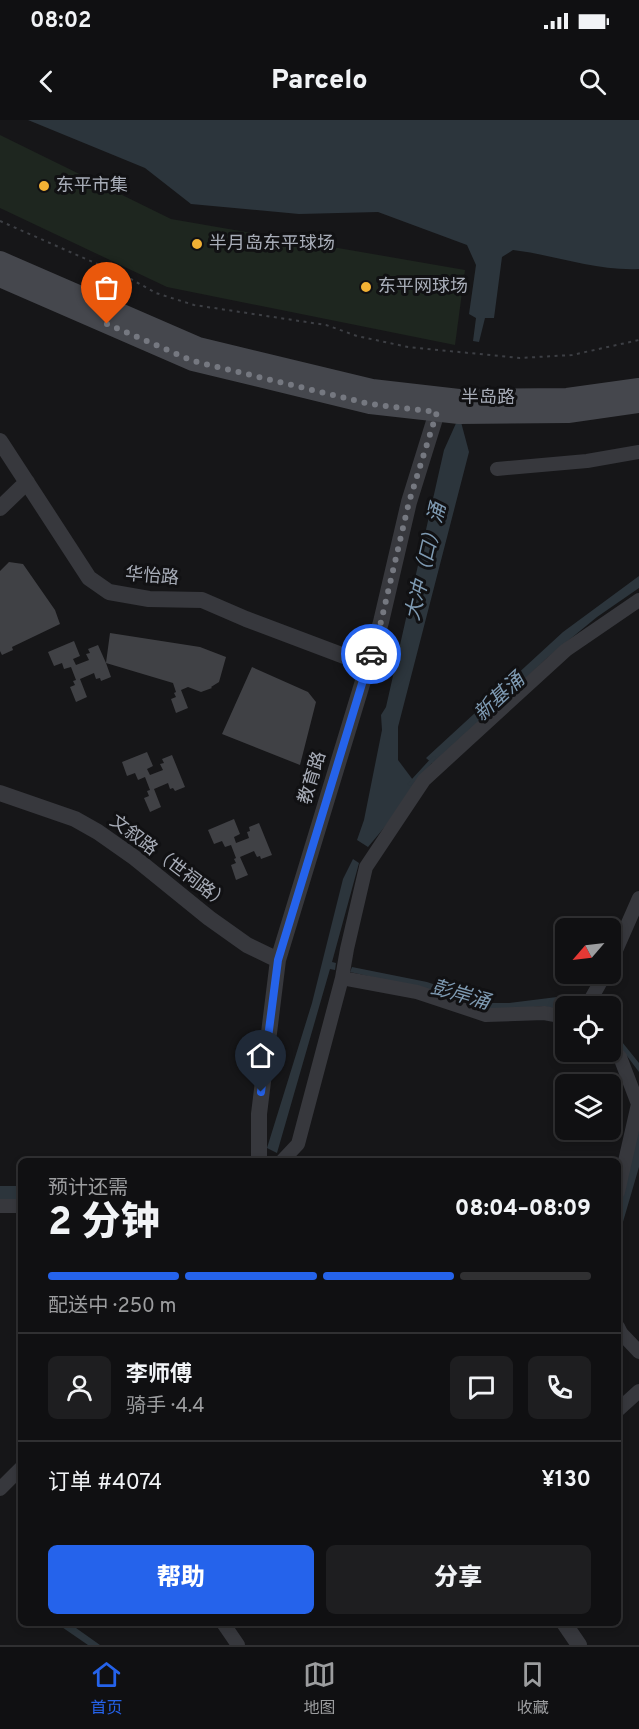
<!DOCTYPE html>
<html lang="zh">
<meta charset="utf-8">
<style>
:root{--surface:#101012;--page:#1e1e20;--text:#f1f3f6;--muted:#9c9d9f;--line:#303032;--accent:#2563eb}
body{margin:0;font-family:Overpass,"Noto Sans SC",sans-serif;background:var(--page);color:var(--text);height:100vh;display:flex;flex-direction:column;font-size:22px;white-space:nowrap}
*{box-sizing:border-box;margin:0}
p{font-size:20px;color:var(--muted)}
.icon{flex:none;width:33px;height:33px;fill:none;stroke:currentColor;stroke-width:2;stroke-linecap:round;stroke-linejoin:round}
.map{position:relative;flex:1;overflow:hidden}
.panel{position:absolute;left:18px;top:1038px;width:603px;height:468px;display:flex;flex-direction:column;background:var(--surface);border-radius:9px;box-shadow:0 3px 9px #0003,0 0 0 2px var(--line)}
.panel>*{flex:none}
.needle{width:39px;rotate:242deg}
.controls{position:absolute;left:555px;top:798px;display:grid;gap:12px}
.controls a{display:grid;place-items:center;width:66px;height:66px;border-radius:9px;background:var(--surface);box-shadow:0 3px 9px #0003,0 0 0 2px var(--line);font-size:30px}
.pin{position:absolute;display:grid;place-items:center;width:51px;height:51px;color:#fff;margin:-62px -26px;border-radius:50% 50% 50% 0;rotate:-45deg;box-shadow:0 0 6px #0007}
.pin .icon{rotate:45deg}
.courier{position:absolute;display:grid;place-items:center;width:60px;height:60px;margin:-30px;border:4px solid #2563eb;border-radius:50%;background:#fff;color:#222;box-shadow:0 2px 8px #0007}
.headline em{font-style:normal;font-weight:800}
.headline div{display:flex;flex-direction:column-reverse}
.headline{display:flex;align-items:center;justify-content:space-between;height:102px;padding:0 30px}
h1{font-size:39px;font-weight:800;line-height:45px}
.bar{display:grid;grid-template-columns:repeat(4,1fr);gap:9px 6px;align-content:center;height:72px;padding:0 30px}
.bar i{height:8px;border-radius:4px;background:var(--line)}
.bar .on{background:var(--accent)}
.bar p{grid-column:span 4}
.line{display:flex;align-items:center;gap:15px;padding:0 30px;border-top:2px solid var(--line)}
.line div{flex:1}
.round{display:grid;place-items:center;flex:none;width:63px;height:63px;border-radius:9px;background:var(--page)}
.primary-button{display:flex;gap:12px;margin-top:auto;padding:12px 30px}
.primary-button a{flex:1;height:69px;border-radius:9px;background:var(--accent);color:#fff;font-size:24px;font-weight:800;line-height:69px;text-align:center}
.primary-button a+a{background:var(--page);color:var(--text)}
.status{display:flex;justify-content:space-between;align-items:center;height:42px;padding:0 30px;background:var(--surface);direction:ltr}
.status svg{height:16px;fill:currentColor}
header{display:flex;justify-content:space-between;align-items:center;height:78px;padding:0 30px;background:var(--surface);font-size:27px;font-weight:800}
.tabs{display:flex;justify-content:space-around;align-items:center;height:84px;border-top:2px solid var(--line);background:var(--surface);font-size:16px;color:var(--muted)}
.tabs a{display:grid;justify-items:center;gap:3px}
.tabs .on{color:var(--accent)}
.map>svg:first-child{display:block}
</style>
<div class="status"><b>08:02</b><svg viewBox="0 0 49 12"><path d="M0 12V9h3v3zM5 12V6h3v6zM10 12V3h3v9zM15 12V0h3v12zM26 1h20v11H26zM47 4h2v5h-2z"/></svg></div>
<header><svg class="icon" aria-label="back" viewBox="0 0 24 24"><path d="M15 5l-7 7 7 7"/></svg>Parcelo<svg class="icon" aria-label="search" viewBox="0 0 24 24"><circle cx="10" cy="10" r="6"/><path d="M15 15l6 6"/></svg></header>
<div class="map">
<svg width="639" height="1525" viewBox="0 0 639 1525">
<rect width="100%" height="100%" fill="#161618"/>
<path fill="#1e261f" d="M0,15L171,99L465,150L455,225L167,167L0,88Z"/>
<path fill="#2c353c" d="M28,0H639V149C596,151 555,135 513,130L502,137L494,198H485L479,222L473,221L476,198L469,194L476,145L467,125L378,92L299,94L191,84L145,48Z
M457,301L461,302L469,332L398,607V640L416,664L413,673L368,727L357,720L364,700L382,610L381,595L386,587L444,330Z
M639,456V468L597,497L547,538L434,645L426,638L563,512Z
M353,739L359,743L332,842L336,843L335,850L330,849L277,1033L267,1028L312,883L343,759Z
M352,847L427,862L488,883H509L557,877L577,883L576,886H566L565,890L542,886L491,892L416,867L350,852Z
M610,907L639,943V952L627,936L611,919Z
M639,1009V1047L618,1119V1090Z
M0,1066H21V1079L0,1080Z
M56,1503H69L100,1525H88Z"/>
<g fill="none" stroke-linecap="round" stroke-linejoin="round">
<path stroke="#2c353c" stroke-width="4" d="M410,664L434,638"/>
</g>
<path fill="#404145" d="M9,442L23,444L55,490L60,504L12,527L13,530L2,535L0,531V451Z
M110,513L200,527L226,537L219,562L211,567L212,568L201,572L188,567L181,570L188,588L176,593L171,579L176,577L174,573L176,572L173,563L106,543L111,557L101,561L100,558L96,559L94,553L80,559L87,577L76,582L70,567L75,565L73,561L76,560L71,547L64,549L62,543L54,546L48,532L74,521L80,536L73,539L76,545L89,540L86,534L90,533L88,529L98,525L106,543Z
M252,547L308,572L316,582L300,645L222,614Z
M147,632L153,646L147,649L150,655L163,650L160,644L164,643L162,639L172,635L185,667L175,671L173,668L170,669L168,663L154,669L161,687L150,692L144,678L149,676L147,671L150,670L145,657L138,660L135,653L127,656L122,642Z
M234,699L240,714L234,717L236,723L249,718L247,712L250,711L249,707L259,703L272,735L261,739L260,736L257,737L254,731L240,737L248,755L236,760L231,745L236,743L234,739L236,738L231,725L225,727L222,721L214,724L208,710Z"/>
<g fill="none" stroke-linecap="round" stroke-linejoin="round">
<path stroke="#3d3f44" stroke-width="2" stroke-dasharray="3 4.5" stroke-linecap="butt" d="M0,101L129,158L156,173L194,185L326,205L357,216L408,227L520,238L572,235L639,220"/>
<path stroke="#37383d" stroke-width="14" d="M497,349L587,341L639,332
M610,844L639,778
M342,858L417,872L486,895L544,893L566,897
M587,886L605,854
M610,928L620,937L638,984L618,1072
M282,1041L298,1024L342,858L347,829L366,747L424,660L566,530L639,480
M0,1086H21
M618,1207L621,1213L639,1232
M618,1290L639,1271
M0,1369L21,1348
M223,1503L238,1525"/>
<path stroke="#37383d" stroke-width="16" d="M0,321L89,458L109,472L149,479L202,480L246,499L368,545
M0,388L27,362
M0,673L75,699L98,712L135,738L209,798L247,825L278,840
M259,1041V994L278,840L381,502L409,382L437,292
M564,1503L579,1525"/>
<path stroke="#45474d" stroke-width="20" d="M0,141L198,227L372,269L459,279L567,278L639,268
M0,157L193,241L370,284L459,294L568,293L639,283"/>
</g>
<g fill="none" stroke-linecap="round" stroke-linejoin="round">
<path stroke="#757880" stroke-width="6" stroke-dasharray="0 10.8" d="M107,204L193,241L370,284L437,292L409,382L381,502L371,534"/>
<path stroke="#2563eb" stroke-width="8" d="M261,972L278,840L371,534"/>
</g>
<g fill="#f2b134" stroke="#111113" stroke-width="2">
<circle cx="44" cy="66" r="6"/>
<circle cx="197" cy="124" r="6"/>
<circle cx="366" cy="167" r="6"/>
</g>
<g text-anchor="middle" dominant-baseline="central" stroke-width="6" stroke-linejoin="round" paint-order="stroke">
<g font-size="18" fill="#a8adb8" stroke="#111113" text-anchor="start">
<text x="56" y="66">东平市集</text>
<text x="209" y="124">半月岛东平球场</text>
<text x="378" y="167">东平网球场</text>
</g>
<g font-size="18" fill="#a8adb8" stroke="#111113">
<text x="488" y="278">半岛路</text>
<text transform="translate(152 457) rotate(5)">华怡路</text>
<text transform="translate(313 658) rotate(-73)">教育路</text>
<text transform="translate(169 743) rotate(37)">文叙路（世祠路）</text>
</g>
<g font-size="20" font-style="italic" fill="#7f9bb3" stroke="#111113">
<text transform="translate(427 442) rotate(-77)">大冲（口）涌</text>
<text transform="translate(500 578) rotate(-43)">新基涌</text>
<text transform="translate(460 876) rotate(16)">彭岸涌</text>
</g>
</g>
</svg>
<div class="controls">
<a><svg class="needle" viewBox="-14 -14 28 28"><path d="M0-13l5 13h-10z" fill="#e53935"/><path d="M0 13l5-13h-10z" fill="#9c9d9f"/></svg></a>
<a><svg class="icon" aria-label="locate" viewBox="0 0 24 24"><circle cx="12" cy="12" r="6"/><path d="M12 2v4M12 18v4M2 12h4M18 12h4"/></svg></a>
<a><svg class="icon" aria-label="layers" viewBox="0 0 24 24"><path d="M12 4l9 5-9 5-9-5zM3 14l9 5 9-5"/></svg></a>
</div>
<div class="pin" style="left:107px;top:204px;background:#ea580c"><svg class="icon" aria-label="bag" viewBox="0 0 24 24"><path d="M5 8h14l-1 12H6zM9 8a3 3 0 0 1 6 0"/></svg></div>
<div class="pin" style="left:261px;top:972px;background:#1f2937"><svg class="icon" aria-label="home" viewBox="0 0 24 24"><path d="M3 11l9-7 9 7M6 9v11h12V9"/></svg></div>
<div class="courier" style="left:371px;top:534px"><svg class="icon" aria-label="car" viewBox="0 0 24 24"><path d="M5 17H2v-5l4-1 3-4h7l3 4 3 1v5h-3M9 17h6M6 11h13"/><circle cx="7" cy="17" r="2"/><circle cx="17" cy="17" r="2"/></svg></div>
<section class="panel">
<div class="headline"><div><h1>2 分钟</h1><p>预计还需</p></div><em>08:04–08:09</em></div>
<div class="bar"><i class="on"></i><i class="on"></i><i class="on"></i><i></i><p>配送中 · 250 m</p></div>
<div class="line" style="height:108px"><a class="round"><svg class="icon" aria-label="person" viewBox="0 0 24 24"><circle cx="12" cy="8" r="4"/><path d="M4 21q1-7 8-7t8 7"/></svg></a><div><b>李师傅</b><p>骑手 · 4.4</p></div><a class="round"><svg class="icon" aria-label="chat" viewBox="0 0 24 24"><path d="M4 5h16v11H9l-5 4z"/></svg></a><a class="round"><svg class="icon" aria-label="phone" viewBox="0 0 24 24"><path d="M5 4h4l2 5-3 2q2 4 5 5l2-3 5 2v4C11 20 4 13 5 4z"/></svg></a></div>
<div class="line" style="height:78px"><div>订单 #4074</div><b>¥130</b></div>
<div class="primary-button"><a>帮助</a><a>分享</a></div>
</section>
</div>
<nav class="tabs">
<a class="on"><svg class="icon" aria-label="home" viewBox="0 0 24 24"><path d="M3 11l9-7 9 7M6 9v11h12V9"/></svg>首页</a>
<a><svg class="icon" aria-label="map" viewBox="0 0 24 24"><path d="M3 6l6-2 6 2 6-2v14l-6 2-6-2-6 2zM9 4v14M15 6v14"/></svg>地图</a>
<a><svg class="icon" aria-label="saved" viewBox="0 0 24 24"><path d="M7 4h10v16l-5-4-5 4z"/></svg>收藏</a>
</nav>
